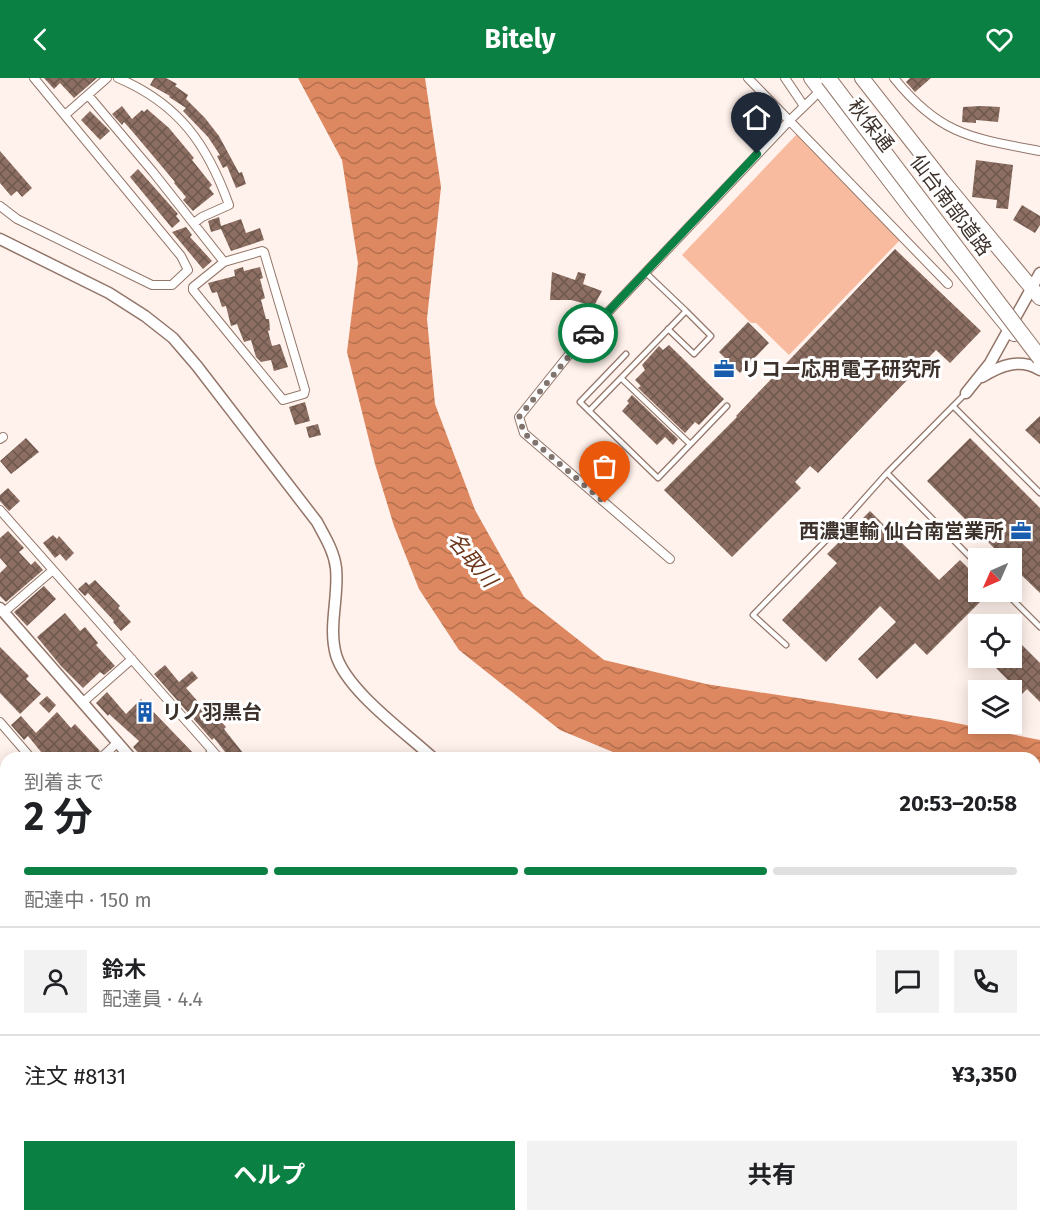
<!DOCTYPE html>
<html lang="ja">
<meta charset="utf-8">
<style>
:root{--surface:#fff;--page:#f2f2f2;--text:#202124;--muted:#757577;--line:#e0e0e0;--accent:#0b8043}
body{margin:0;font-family:"Fira Sans","Noto Sans JP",sans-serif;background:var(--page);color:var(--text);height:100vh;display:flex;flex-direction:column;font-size:22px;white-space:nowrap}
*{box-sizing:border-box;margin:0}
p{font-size:20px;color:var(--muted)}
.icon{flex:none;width:33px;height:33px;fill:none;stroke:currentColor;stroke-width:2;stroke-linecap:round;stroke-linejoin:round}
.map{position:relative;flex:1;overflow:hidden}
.sheet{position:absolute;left:0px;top:674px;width:1041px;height:470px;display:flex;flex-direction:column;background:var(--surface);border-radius:18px 18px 0 0;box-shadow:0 3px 15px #0003}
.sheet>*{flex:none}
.needle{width:39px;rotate:225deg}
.controls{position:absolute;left:968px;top:470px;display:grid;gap:12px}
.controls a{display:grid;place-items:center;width:54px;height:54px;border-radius:0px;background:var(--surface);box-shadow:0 3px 15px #0003;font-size:30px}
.pin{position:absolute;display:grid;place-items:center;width:51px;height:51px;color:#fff;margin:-62px -26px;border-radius:50% 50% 50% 0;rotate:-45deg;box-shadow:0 0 6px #0007}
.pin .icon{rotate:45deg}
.courier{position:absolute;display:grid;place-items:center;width:60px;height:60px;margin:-30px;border:4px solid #0b8043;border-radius:50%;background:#fff;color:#222;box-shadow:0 2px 8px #0007}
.summary em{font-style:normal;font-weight:700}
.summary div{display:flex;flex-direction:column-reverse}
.summary{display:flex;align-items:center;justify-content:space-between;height:102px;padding:0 24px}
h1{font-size:39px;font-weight:700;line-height:45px}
.bar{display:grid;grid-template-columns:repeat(4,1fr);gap:9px 6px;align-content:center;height:72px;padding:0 24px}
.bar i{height:8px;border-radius:4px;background:var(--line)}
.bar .selected{background:var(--accent)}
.bar p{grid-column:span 4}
.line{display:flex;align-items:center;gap:15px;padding:0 24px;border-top:2px solid var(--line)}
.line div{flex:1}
.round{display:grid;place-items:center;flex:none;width:63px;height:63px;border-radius:0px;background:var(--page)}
.button{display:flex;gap:12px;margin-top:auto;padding:12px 24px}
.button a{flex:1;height:69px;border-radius:0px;background:var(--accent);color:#fff;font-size:24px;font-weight:700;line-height:69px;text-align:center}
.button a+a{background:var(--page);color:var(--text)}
header{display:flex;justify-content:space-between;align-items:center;height:78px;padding:0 24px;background:var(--accent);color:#fff;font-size:27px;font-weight:700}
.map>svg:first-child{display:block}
</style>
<header><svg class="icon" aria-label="back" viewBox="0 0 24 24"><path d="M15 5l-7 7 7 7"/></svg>Bitely<svg class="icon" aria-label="heart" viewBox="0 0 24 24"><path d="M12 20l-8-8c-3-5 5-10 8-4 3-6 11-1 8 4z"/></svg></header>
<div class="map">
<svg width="1040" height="1142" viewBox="0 0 1040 1142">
<defs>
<pattern id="forest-firs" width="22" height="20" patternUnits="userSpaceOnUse" patternTransform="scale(1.5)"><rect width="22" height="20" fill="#f4ad8d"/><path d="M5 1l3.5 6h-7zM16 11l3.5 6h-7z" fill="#c78d73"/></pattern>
<pattern id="water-waves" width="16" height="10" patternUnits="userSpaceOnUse" patternTransform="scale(1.5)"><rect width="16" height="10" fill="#dd8860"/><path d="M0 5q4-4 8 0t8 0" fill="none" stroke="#b4704f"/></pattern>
<pattern id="building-cross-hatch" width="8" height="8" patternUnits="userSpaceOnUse" patternTransform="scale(1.5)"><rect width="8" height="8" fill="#8c6f62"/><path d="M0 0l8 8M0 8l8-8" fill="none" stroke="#6e574d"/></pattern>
</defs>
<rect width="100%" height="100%" fill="#fff1eb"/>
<path fill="url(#forest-firs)" d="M1035,773H1040V1142H924L918,1137H1035Z"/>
<path fill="#f9bb9f" d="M797,56L900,162L789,277L756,245H751L682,177Z"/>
<path fill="url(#water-waves)" d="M298,0H425L441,109L427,241L435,326L475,432L524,519L604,582L706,606L941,642L1040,662V746H1035V680L625,679L560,652L459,572L419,511L394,448L375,386L347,274L358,185L342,82Z"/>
<path fill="url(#building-cross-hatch)" d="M44,0H97L74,20L60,5L54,11Z
M154,0H166L177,6L175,8L188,17L186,21L205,40L219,58L239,95L242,94L246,106L236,110L227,88L223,90L217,78L220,77L208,59L183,33L186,30L169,19L170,18L150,7Z
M910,0H931L915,14L906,4Z
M122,28L132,41L142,32L144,34L147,31L169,50L194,80L192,82L212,107L209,110L214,116L193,133L183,122L186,119L174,105L175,104L132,53L124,44L122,47L112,36Z
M981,28L1000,29L998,44L976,42V45L962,44L963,29Z
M90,33L110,53L100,62L81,42Z
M0,73L32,110L22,119L17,113L11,118L0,105Z
M976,82L1013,87L1008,131L996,130L997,122L972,119Z
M138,91L178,136L176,138L180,143L172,150L130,99Z
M1022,127L1040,138V147L1035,155L1013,142Z
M219,139L221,148L241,141L246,155L260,150L264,162L231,173L221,151L211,154L208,143Z
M186,149L192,157L190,159L212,183L203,191L172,154Z
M895,171L981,253L950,285L936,272L818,395L810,388L795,404L801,410L732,479L664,412L737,339L736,338Z
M243,189L244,193L260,189L263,200L260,201L265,220L261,222L266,241H269L270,252L268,253L272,268L280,266L288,289L274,293L271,282L261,284L256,279L251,262L244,264L237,246L231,248L226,228L222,229L217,214L212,215L208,205L235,198L234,192Z
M552,194L575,202L578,194L586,196L583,206L602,213L594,228L571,222H550Z
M748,244L769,265L740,295L719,274Z
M669,267L724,321L699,347L695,344L685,355L638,310L641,308L635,302L645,292L642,287L659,268L663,272Z
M632,317L678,361L673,367L665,359L657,367L622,333L629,325L627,323Z
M305,324L310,343L295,347L289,329Z
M1040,338V366L1025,352Z
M318,346L321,357L309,360L306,349Z
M26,360L39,374L11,396L0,383Z
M970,360L1040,430V515L1011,487V480H1004L927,403Z
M8,410L20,423L9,433L0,423V417Z
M870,433L939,502L960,482L978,500V513H991L927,577L915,565L877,601L858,581L896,544L880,528L826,584L782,542L837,485L827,476Z
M8,453L24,470L19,474L31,487L35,483L43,492L6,524L0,518V495L7,488L0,480V460Z
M53,457L57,461L59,458L74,475L66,483L60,476L55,480L43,465Z
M95,502L120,528L118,530L131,544L121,553L113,544L114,543L88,515L85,518L78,511L86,504L89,507Z
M44,508L56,521L27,548L14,534Z
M65,535L80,553L85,549L98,565L96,567L115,588L104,597L100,594L83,610L61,588L37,559Z
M1011,556L1040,585V624L1027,611L1022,616L985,579H1011Z
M0,569L29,598L26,601L41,616L20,636L0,615Z
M165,587L179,604L192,593L198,600L186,610L215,643L218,640L226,649L224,651L247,680H230L214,660L212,662L154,596Z
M107,614L126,636L141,621L198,680H143L133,669L139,663L109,636L108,638L96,625Z
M47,618L56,627L49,635L39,625Z
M57,634L71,650L75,646L100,673L95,680H46L28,658L24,662L11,647L21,638L36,655Z"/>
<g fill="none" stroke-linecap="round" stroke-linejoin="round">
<g stroke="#937669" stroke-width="7">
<path id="service" d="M668,251L694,276L711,258L686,233
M626,276L580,324L658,400L727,328
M621,300L690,366
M953,328L1040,415
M589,333L686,233L645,194
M887,395L978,487
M1004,513L1040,549
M786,567L753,537L838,450L887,395L966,315
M0,956L6,955
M0,1106L6,1107
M63,1137L69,1142"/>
</g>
<g stroke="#937669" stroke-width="10">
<path id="minor" d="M118,0C179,26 207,66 229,127L202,139L194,145
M748,0L948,206
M785,0L804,28
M894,0C940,57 971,60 1040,73
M88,17L153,94L224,184
M65,37L107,0
M0,128L17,141L152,207H172L188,192L181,178L34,0
M262,173L264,174L305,312L304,316L283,322L193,212V209L224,184Z
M0,361L3,359
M0,432L219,680
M670,481L524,355L519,339L575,269L789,43L820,13
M4,534L53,492
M82,625L132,581
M0,644L31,680
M101,680L118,664
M206,680L213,673
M0,947L6,946
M194,1137L204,1142
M479,1137L488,1142
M715,1137L721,1142
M794,1137L800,1142
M869,1137L875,1142
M330,1142L333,1137
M402,1142L405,1137"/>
</g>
<g stroke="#937669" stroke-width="13">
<path id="tertiary" d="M0,161L109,215L145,238L173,260L197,288L317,444C325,459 334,473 336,490C339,519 328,548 336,577C347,613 405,654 433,680
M982,299C1001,287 1020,280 1040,292
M966,315L990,285L1040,195
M0,530L131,680
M0,755L6,762
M1035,800L1040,802
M0,860L6,854
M0,965L6,973
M139,1137L144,1142
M573,1137L576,1142
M231,1142L233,1137"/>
</g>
<g stroke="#937669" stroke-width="16">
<path id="trunk" d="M811,0L912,132L1014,256
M862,0L942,102L1040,220"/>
</g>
<path stroke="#b7aaa4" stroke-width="2" stroke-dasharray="1.5 4.5" stroke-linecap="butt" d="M0,1013L6,1000
M28,1142L30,1137"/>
<use href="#service" stroke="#fff" stroke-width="4.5"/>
<use href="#minor" stroke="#fff" stroke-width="8"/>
<use href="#tertiary" stroke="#fff" stroke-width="10"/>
<use href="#trunk" stroke="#fff" stroke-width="14"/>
<g stroke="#937669" stroke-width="17" stroke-linecap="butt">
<path id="motorway-bridge" d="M828,0L1040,280"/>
</g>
<use href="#motorway-bridge" stroke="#fff" stroke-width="15"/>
</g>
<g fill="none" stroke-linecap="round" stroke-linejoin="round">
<path stroke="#81746e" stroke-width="6" stroke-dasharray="0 10.8" d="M588,255L519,339L524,355L605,425"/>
<path stroke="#0b8043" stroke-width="8" d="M588,255L757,76"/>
</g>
<defs>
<g id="office-bare" transform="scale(1.62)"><path d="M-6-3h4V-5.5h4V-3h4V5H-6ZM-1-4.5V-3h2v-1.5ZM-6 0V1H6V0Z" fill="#185cad" stroke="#fff" stroke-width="2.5" paint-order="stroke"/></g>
<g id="building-bare" transform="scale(1.62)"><path d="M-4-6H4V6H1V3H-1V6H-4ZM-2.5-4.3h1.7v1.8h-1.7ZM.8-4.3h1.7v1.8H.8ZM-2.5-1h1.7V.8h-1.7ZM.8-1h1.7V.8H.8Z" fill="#185cad" stroke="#fff" stroke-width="2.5" paint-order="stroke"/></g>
</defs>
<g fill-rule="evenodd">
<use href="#office-bare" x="724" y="291"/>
<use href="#office-bare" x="1021" y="453"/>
<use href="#building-bare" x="145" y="634"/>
</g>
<g text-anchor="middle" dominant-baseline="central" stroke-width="6" stroke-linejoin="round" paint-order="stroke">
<g font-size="20" fill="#3d312b" stroke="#fff">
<text transform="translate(871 47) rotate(52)">秋保通</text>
<text transform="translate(951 127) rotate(53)">仙台南部道路</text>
</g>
<g font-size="20" font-weight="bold" fill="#3d312b" stroke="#fff" text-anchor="start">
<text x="741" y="291">リコー応用電子研究所</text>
<text x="1004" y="453" text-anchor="end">西濃運輸 仙台南営業所</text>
<text x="162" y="634">リノ羽黒台</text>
</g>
<g font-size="21" font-style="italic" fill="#6c3519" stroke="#fff">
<text transform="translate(472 482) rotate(50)">名取川</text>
</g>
</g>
</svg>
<div class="controls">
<a><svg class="needle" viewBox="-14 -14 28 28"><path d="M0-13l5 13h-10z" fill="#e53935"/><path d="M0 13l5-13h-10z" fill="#757577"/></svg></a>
<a><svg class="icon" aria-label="locate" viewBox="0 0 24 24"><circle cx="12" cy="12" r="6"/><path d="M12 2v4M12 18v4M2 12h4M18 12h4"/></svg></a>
<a><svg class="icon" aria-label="layers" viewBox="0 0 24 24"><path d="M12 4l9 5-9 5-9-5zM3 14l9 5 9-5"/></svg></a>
</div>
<div class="pin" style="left:605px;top:425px;background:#ea580c"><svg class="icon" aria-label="bag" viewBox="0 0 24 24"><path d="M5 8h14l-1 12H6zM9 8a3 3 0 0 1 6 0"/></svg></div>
<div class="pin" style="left:757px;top:76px;background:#1f2937"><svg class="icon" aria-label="home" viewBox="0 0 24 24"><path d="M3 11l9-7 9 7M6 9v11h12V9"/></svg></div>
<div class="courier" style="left:588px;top:255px"><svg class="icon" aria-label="car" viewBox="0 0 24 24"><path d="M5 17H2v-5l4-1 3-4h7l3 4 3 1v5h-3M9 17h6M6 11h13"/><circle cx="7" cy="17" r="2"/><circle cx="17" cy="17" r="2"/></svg></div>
<section class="sheet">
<div class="summary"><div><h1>2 分</h1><p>到着まで</p></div><em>20:53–20:58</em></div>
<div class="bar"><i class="selected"></i><i class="selected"></i><i class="selected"></i><i></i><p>配達中 · 150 m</p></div>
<div class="line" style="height:108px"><a class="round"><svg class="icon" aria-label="person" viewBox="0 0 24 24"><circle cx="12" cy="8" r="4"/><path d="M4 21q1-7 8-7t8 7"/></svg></a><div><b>鈴木</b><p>配達員 · 4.4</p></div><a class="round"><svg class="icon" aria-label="chat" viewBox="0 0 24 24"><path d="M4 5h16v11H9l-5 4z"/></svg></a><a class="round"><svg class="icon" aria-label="phone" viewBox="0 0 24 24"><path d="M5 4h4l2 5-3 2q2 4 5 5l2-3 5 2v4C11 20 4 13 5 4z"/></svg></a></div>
<div class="line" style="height:78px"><div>注文 #8131</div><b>¥3,350</b></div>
<div class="button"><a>ヘルプ</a><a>共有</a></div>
</section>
</div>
